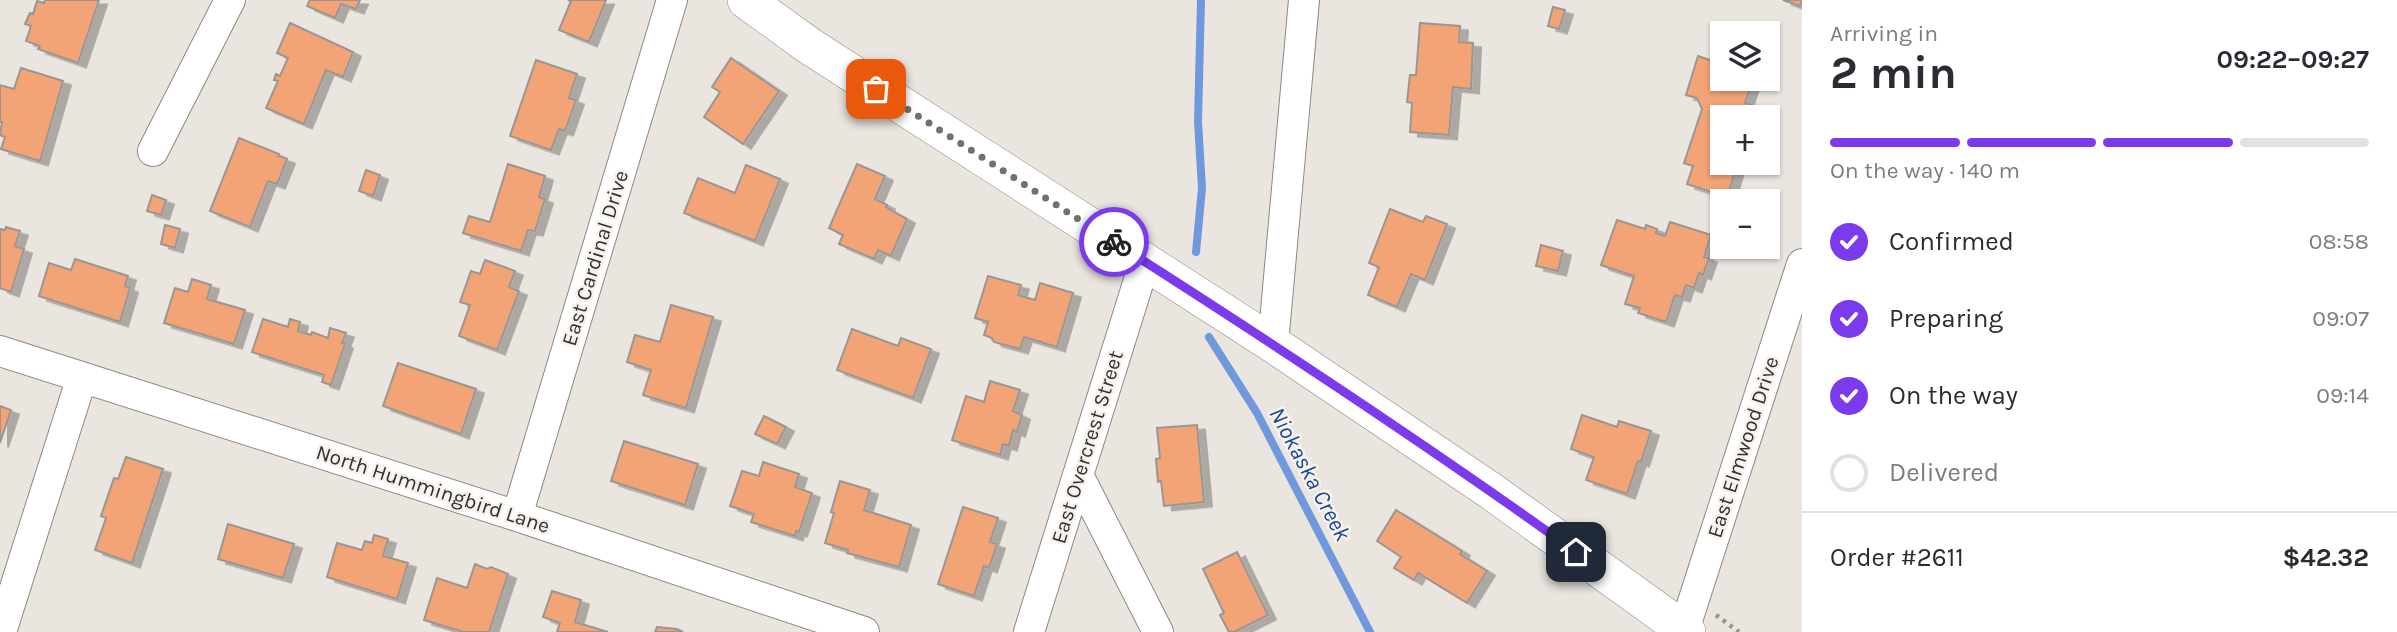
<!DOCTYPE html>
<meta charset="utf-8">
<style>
:root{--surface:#fff;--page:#f7f7f7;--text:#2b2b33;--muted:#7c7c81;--line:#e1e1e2;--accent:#7c3aed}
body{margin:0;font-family:Karla,sans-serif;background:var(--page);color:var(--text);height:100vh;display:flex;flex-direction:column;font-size:26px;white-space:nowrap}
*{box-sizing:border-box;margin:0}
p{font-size:23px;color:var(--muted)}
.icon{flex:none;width:38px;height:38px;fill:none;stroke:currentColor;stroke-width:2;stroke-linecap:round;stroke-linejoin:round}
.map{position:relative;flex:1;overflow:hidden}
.details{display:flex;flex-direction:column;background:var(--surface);width:595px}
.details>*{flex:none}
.controls{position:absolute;left:1710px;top:21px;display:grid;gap:14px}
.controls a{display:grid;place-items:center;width:70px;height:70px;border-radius:0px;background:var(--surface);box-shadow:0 2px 5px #0004;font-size:35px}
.pin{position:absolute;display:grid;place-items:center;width:60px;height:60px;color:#fff;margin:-30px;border-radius:14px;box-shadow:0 4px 10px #0006}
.courier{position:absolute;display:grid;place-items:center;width:70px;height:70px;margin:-35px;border:5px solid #7c3aed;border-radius:50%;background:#fff;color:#222;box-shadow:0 2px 9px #0007}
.summary em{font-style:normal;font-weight:700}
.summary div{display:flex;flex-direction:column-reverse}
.summary{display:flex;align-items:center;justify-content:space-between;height:119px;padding:0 28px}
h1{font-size:46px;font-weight:700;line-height:52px}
.bar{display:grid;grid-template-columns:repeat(4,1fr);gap:10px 7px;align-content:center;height:84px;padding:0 28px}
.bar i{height:9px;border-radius:5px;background:var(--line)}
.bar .selected{background:var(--accent)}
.bar p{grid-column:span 4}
.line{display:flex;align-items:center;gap:18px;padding:0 28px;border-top:2px solid var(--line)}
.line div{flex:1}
ol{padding:0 28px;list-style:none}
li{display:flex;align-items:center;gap:21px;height:77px}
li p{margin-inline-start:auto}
li .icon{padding:7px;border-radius:50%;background:var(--accent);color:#fff;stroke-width:4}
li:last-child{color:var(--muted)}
li i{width:38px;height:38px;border:4px solid var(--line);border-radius:50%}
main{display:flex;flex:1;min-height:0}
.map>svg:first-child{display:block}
</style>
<main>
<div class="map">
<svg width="1802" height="632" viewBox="0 0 1802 632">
<defs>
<filter id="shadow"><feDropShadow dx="8" dy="4.5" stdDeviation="0" flood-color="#0004"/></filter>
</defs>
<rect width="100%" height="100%" fill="#eae5df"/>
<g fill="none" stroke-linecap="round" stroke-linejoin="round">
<path stroke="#7098dc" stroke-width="8" d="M1196,252L1202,188L1198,122L1201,0
M1209,337L1257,413L1370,632"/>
</g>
<path fill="#f2a477" stroke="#9c9592" stroke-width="2" filter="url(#shadow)" d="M45,0H99L78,63L38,49L40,46L26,41L31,26L25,24L30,13L33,14L37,1L44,3Z
M310,0H360L356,9L341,4L335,18L307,6Z
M568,0H606L589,42L559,30L571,1Z
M1783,0H1802V1L1800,6Z
M1553,7L1565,10L1559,29L1548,26Z
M290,23L353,52L343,77L326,70L304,124L266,108L278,81L274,80L276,74L280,76L288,58L277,53Z
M1420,23L1460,26L1459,42L1473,43L1471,89L1453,87L1449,135L1410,132L1412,103L1407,102L1410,75H1416Z
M1698,56L1722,64V79H1753L1745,103L1757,107L1754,117H1722V163H1745L1744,165L1738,163L1727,197L1687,184L1693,166L1684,163L1702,109L1697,98L1686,95Z
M731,58L779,91L743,144L704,117L720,92L712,87Z
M536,60L577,74L569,98L576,100L565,131L559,129L551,150L510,136Z
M21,68L63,81L40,161L1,149L5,137L0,135L2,122H0V85L14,89Z
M239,138L279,154L278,156L287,159L277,184L268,181L250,227L210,211Z
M508,164L545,176L539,197L545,199L535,231L528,230L521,251L463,233L469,216L490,222Z
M857,164L885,176L875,199L887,205L886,207L894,212L907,219L891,256L878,250L874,259L839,244L843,235L829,228Z
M746,165L780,179L755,241L684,213L698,178L735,193Z
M366,170L380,175L373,196L359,191Z
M152,195L166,200L161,215L147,211Z
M1390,209L1423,222L1426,216L1447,224L1425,280L1411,274L1397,307L1368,295L1379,267L1369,263Z
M1617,220L1645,229L1646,225L1657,229L1656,233L1665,236L1670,222L1711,235L1704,257L1709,258L1703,275L1699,273L1694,288L1686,285L1682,297L1675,295L1666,322L1638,313L1640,308L1625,304L1634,276L1601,265Z
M165,225L180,229L175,248L161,244Z
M6,227L20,231L15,246L24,249L11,292L0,288V229L5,230Z
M1541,245L1563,251L1558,271L1536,266Z
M75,259L128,276L125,286L130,288L120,322L39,296L49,263L71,270Z
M485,260L515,271L509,287L519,291L497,350L459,336L470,305L460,302L471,271L480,274Z
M988,276L1021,285L1018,295L1035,300L1040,283L1073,293L1057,347L1024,337L1020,349L994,342L992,338L984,335L988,322L975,318Z
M192,279L211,285L207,299L245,310L234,344L164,323L175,288L188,292Z
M671,305L713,317L686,408L643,395L651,370L627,362L635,335L660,342Z
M263,319L288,327L290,319L300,322L298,331L311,335L312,332L328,338L330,328L346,333L342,343L345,344L331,385L322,382L324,375L252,352Z
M852,329L898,346L901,338L931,349L913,398L837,370Z
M398,363L476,389L461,434L383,406Z
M990,381L1020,390L1013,411L1022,415L1017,432L1013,430L1009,446L1003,444L1000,455L952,440L966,396L984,402Z
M0,406L11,410L0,443Z
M1582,415L1617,427L1619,421L1651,431L1641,462L1638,461L1627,494L1586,480L1594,457L1571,449Z
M764,416L786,427L777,444L755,434Z
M1197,425L1204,502L1164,506L1161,481L1158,482L1156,459L1160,458L1157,428Z
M624,441L698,464L685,505L611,481Z
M126,457L163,469L132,563L95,550L106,518L101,516L114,478L118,479Z
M763,462L799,474L795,487L812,493L799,532L796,531L795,536L751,522L754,514L730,506L742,471L759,476Z
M840,481L870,490L864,510L911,525L899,567L847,553L848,550L825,543L834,513L831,512Z
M963,507L998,518L990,542L997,544L989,568L984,566L974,596L938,584Z
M1396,510L1462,551L1460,554L1487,571L1467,603L1418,573L1414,580L1394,568L1401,557L1377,541Z
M228,524L294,544L283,578L218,559Z
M374,535L388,539L383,556L408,563L397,599L327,577L337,543L362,550L365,541L372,543Z
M1237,552L1268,615L1234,632H1229L1220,615L1224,613L1203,569Z
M475,564L487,569L491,567L508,574L489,632H463L424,620L437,578L467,588Z
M552,591L581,600L575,622L608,632H557L560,623L543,617Z
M657,627L677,629L683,632H655Z"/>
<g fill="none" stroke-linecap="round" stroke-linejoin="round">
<g stroke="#8d8983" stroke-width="32">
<path id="minor" d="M153,151L230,0
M1273,344L1304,0
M0,351L517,516L864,632
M1078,475L1158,632
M517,516L672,0
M1684,630L1802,264
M1,632L82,377
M1029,632L1145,261"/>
</g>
<g stroke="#8d8983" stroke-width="38">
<path id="tertiary" d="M746,0L808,45L1273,344L1491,491L1687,632"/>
</g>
<path stroke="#989590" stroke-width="4.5" stroke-dasharray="3.5 5" stroke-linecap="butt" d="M1716,615L1739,632"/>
<use href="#minor" stroke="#fff" stroke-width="30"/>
<use href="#tertiary" stroke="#fff" stroke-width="37"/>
</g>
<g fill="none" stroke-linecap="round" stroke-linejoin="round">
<path stroke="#74716d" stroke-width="7" stroke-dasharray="0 12.6" d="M876,89L1114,242"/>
<path stroke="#7c3aed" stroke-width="9" d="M1114,242C1271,342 1426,444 1576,552"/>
</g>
<g text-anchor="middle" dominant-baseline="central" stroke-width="5" stroke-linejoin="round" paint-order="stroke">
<g font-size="21" fill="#343230" stroke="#f7f2ec">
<text transform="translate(595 258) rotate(-73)">East Cardinal Drive</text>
<text transform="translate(1087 447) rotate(-73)">East Overcrest Street</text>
<text transform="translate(1743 447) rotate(-72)">East Elmwood Drive</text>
<text transform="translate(433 489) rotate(18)">North Hummingbird Lane</text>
</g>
<g font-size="23" font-style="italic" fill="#194898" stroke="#f7f2ec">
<text transform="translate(1310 474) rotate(62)">Niokaska Creek</text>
</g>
</g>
</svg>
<div class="controls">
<a><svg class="icon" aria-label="layers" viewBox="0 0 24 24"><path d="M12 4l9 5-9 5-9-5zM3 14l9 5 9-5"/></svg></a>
<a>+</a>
<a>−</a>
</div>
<div class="pin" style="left:876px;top:89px;background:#ea580c"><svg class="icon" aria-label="bag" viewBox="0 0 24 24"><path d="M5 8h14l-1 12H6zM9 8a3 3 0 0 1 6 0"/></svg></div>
<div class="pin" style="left:1576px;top:552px;background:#1f2937"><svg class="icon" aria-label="home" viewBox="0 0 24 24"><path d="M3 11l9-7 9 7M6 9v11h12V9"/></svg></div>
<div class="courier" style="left:1114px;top:242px"><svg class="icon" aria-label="bike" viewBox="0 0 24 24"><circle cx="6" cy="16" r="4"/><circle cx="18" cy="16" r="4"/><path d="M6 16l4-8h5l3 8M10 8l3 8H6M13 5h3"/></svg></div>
</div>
<section class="details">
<div class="summary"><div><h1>2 min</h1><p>Arriving in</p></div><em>09:22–09:27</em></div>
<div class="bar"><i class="selected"></i><i class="selected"></i><i class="selected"></i><i></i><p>On the way · 140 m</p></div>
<ol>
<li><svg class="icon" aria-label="check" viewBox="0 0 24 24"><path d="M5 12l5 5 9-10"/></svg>Confirmed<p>08:58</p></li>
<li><svg class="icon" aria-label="check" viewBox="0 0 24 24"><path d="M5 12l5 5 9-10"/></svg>Preparing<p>09:07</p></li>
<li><svg class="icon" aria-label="check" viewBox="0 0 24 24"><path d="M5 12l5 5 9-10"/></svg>On the way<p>09:14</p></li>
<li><i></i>Delivered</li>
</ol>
<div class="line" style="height:91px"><div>Order #2611</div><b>$42.32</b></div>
</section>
</main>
